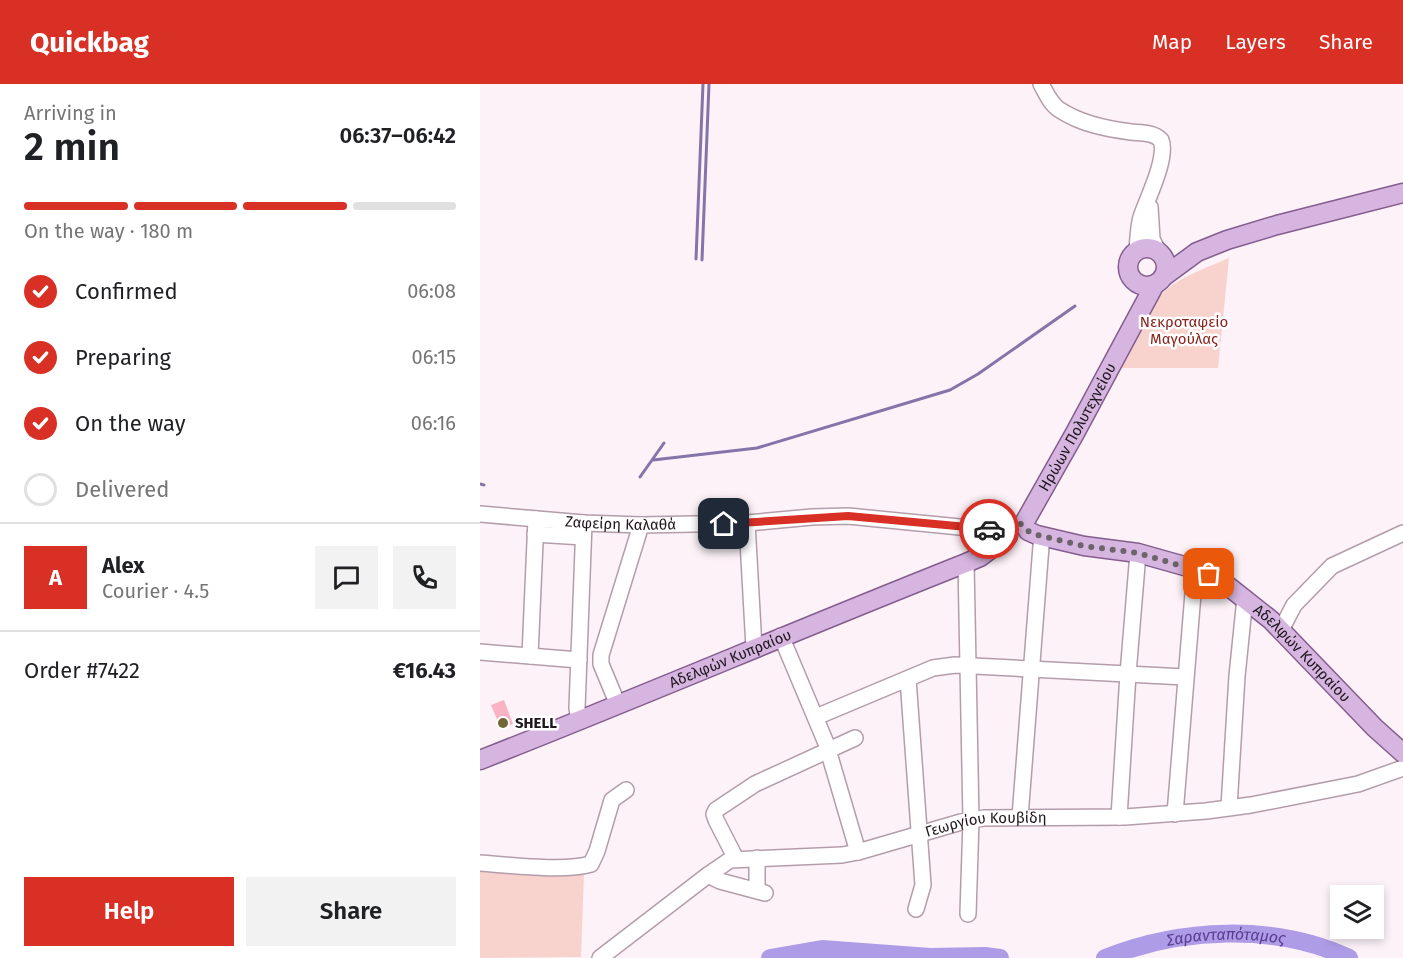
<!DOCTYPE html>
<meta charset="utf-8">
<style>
:root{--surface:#fff;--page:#f2f2f2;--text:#202124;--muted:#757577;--line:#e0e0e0;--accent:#d93025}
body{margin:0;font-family:"Fira Sans",sans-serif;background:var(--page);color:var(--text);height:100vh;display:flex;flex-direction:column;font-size:22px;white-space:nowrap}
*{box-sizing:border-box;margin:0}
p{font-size:20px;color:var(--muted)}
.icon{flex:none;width:33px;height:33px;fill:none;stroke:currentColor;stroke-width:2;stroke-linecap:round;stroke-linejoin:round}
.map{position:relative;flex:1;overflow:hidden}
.drawer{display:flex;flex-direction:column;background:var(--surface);width:480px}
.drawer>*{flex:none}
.controls{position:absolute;left:850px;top:801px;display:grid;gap:12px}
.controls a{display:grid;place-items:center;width:54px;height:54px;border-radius:0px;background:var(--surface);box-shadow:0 3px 9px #0003;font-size:30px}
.pin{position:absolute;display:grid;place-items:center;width:51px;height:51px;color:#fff;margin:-26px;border-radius:12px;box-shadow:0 3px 9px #0006}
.courier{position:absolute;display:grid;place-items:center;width:60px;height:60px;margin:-30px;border:4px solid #d93025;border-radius:50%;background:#fff;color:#222;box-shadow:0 2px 8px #0007}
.headline em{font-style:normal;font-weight:600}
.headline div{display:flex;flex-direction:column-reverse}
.headline{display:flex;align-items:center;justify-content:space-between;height:102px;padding:0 24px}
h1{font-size:39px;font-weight:600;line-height:45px}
.bar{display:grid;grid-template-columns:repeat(4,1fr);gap:9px 6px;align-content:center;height:72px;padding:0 24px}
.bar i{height:8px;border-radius:4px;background:var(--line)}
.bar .on{background:var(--accent)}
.bar p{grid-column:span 4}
.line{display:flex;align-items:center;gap:15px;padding:0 24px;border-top:2px solid var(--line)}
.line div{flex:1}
.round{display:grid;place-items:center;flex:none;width:63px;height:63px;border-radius:0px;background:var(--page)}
ol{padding:0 24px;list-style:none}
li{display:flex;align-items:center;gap:18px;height:66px}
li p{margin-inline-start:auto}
li .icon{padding:6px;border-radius:50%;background:var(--accent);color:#fff;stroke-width:4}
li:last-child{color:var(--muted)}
li i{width:33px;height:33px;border:3px solid var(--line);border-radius:50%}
.cta{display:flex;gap:12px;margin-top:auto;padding:12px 24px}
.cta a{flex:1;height:69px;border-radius:0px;background:var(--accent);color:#fff;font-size:24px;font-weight:600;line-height:69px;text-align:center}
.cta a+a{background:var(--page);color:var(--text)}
header{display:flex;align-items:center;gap:36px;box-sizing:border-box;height:84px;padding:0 30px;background:var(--accent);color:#fff}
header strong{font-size:28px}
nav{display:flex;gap:33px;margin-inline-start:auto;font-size:21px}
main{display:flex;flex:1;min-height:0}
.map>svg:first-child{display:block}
</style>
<header>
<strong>Quickbag</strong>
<nav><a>Map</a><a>Layers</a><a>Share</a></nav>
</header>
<main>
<section class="drawer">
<div class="headline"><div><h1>2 min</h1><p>Arriving in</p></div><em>06:37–06:42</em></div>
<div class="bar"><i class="on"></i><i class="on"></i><i class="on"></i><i></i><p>On the way · 180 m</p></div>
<ol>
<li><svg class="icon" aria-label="check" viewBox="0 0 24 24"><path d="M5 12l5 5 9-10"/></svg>Confirmed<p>06:08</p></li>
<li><svg class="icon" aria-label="check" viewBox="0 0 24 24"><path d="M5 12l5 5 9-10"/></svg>Preparing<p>06:15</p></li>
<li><svg class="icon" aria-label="check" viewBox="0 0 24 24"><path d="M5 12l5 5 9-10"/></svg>On the way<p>06:16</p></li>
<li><i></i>Delivered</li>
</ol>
<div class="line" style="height:108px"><b class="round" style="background:var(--accent);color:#fff">A</b><div><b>Alex</b><p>Courier · 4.5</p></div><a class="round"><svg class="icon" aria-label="chat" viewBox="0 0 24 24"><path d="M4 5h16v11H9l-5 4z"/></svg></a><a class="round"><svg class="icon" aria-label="phone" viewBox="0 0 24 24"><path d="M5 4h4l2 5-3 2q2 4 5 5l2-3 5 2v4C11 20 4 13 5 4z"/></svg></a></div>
<div class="line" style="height:78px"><div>Order #7422</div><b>€16.43</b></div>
<div class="cta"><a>Help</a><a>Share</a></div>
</section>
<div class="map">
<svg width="923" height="874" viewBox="0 0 923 874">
<rect width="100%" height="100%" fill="#fcf2f8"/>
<path fill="#f8d2cc" d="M749,174L738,284H638C650,262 666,226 683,209C700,192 727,184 749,174Z
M0,784L104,789L101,873L0,874Z"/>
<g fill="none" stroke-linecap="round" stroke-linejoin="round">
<path stroke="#8474a9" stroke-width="3" d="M216,175L223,0
M222,176L229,0
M173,376L277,364L470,306L498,290L595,222
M160,393L184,359
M0,400L4,401"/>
<g stroke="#af9ce6" stroke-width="18">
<path d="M290,874L342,865L450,873L505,872L520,874"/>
<path id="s1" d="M625,874C700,844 795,839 869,874"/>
</g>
</g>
<path fill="#fbb3c3" d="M24,616L33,640L21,645L11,621Z"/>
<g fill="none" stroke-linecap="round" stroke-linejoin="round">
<g stroke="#b49daa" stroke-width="18">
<g id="minor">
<path d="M561,0C566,9 571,21 580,26C601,40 627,45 651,48C662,49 673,48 681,56C688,74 667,115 661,133C658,144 658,155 657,166"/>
<path d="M670,123L672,155L678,167"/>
<path id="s2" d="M0,430L104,439L161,441L267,439L332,433L368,432L500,445H522L531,442"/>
<path d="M267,439L274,564"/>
<path d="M55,450L103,453"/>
<path d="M486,479L491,736L488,830"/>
<path d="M801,546L814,521L852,482L923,449"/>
<path d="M301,552L346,659L378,768"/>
<path d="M0,568L99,576"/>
<path d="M50,572L56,435"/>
<path d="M428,595L443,801L436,825"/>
<path d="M138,621L121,580V571L161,441"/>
<path d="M336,633L453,584L475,581L705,593"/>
<path d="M99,637L97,624L104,439"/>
<path d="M749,723L757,592L765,514"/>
<path d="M695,730L715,485"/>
<path d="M540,733L561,462"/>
<path d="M639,733L648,590L658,469"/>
<path d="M277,774V806"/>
<path d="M256,775L236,736L234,730L236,726L275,700L375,654"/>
<path d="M0,779C29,781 84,788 111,780L117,767L132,716L146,706"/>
<path d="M228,791L240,797L285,809"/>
<path id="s3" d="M120,874L228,791L250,776L362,771L378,768L481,738L504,734L645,733L726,727L771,721L878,700L923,684"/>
</g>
</g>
<g stroke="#845d8e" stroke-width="21">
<g id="major">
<circle cx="667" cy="183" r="19"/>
<path d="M683,193L717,168L747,156L797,141L923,109"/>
<path id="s4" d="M543,441L595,349L675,200"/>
<path id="s5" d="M548,447L557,451L604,462L658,469L715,485L748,502L791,536L895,644L923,669"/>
<path id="s6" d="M0,676C163,612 324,543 486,479L500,473L528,452"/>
</g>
</g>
<use href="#minor" stroke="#fff" stroke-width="15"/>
<use href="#major" stroke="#d6b5e0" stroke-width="18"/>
</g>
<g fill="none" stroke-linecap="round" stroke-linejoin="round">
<path stroke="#6c6469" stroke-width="6" stroke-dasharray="0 10.8" d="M509,445H522L541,440L548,447L557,451L604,462L658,469L729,490"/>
<path stroke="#d93025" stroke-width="8" d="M244,440L368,432L509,445"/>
</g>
<circle fill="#726734" stroke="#fff" stroke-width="2" cx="23" cy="639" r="6"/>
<g text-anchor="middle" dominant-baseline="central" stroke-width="5" stroke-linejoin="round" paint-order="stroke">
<g font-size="15" fill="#88231e" stroke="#fff">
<text x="704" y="238">Νεκροταφείο<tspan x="704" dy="17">Μαγούλας</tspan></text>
</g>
<g font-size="15" fill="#1f171c" stroke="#fff">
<text stroke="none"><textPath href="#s4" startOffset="112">Ηρώων Πολυτεχνείου</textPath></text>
<text stroke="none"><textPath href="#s2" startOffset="141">Ζαφείρη Καλαθά</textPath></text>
<text stroke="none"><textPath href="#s5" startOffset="309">Αδελφών Κυπραίου</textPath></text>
<text stroke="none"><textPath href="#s6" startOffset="270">Αδελφών Κυπραίου</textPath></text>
<text stroke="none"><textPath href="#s3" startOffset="423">Γεωργίου Κουβίδη</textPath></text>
</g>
<g font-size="15" font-weight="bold" fill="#1f171c" stroke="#fff" text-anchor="start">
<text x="35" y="639">SHELL</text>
</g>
<g font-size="16" font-style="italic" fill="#5a3d94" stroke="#fff">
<text stroke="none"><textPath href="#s1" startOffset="124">Σαρανταπόταμος</textPath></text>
</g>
</g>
</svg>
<div class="controls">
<a><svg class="icon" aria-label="layers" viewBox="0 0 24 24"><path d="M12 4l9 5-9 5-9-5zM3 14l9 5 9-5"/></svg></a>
</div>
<div class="pin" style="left:729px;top:490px;background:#ea580c"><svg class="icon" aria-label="bag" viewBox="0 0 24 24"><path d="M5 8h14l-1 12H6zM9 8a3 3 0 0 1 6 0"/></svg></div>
<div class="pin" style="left:244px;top:440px;background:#1f2937"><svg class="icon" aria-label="home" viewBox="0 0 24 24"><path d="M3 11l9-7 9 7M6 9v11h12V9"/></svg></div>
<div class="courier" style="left:509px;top:445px"><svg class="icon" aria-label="car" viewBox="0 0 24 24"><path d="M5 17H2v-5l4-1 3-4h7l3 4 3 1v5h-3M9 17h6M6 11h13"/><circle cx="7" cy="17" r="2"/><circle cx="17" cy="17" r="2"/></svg></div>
</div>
</main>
